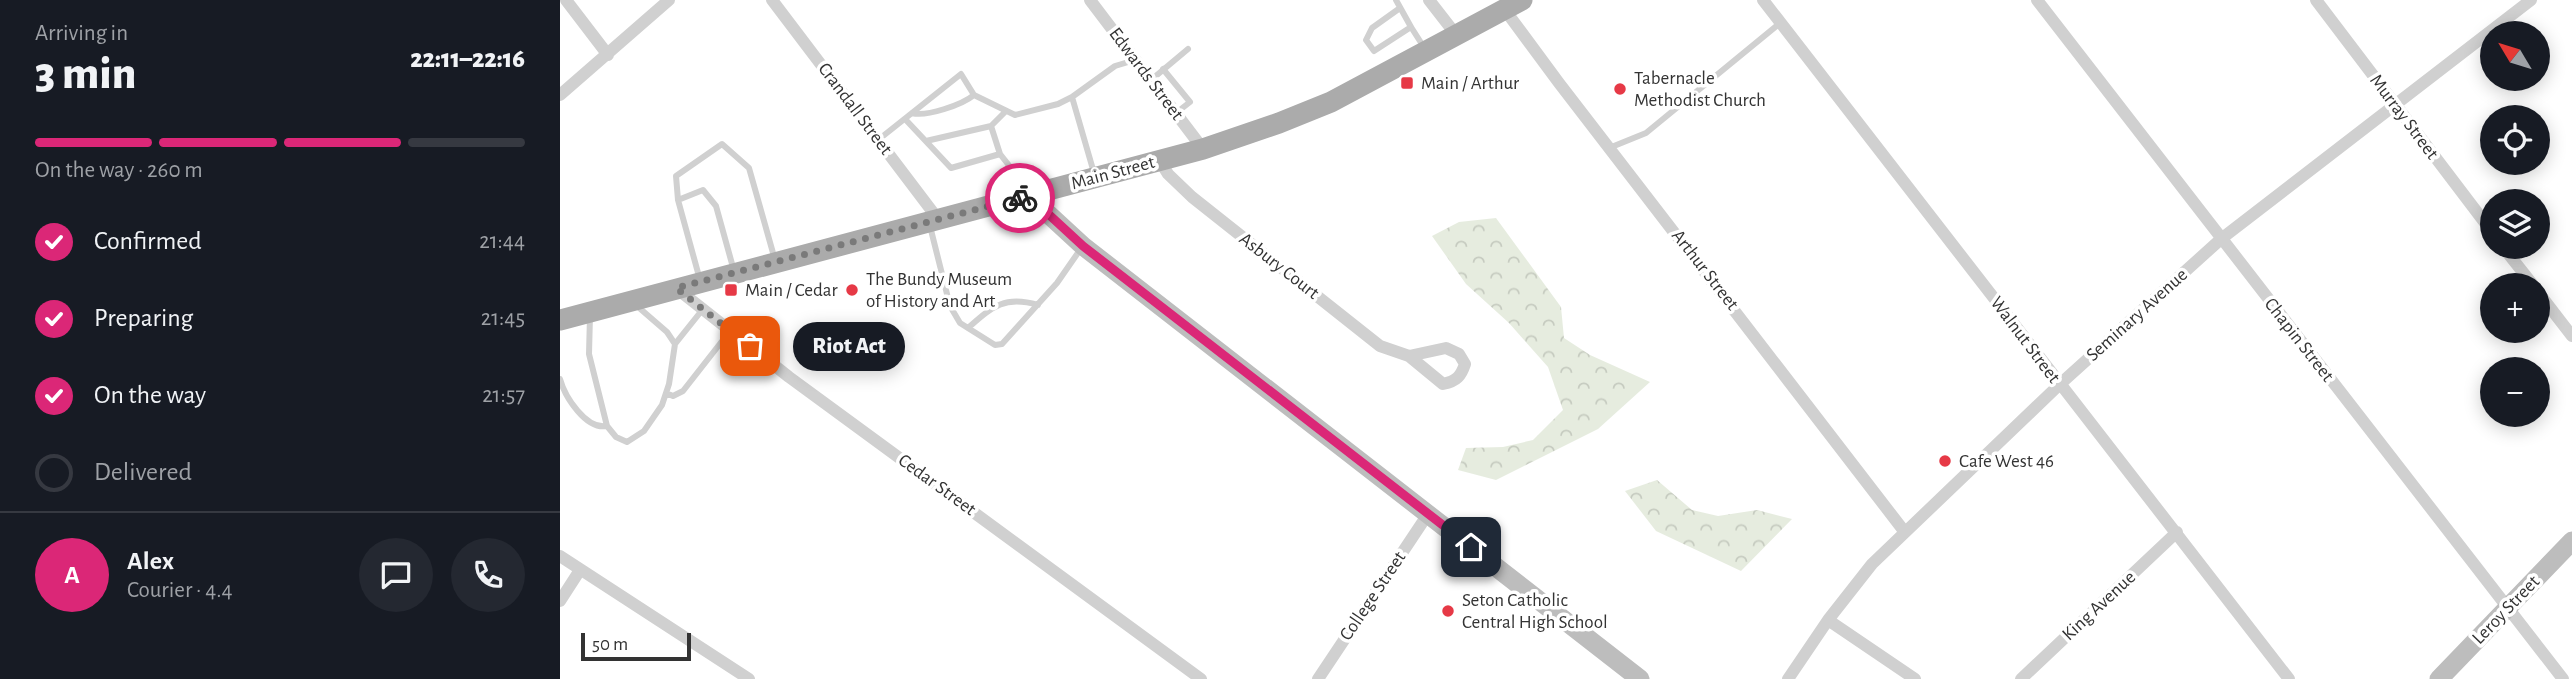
<!DOCTYPE html>
<meta charset="utf-8">
<style>
:root{--surface:#171b24;--page:#242831;--text:#f1f3f6;--muted:#9ea1a6;--line:#363941;--accent:#db2777}
body{margin:0;font-family:"Alegreya Sans",sans-serif;background:var(--page);color:var(--text);height:100vh;display:flex;flex-direction:column;font-size:26px;white-space:nowrap}
*{box-sizing:border-box;margin:0}
p{font-size:23px;color:var(--muted)}
.icon{flex:none;width:38px;height:38px;fill:none;stroke:currentColor;stroke-width:2;stroke-linecap:round;stroke-linejoin:round}
.map{position:relative;flex:1;overflow:hidden}
.drawer{display:flex;flex-direction:column;background:var(--surface);width:560px}
.drawer>*{flex:none}
.needle{width:46px;rotate:308deg}
.buttons{position:absolute;left:1920px;top:21px;display:grid;gap:14px}
.buttons a{display:grid;place-items:center;width:70px;height:70px;border-radius:50%;background:var(--surface);box-shadow:0 4px 18px #0003;font-size:35px}
.scale{position:absolute;left:21px;bottom:18px;width:110px;box-sizing:border-box;padding-left:7px;border:4px solid #333;border-top:0;font-size:19px;line-height:24px;white-space:nowrap;color:#333;-webkit-text-stroke:5px #fff;paint-order:stroke}
.pin{position:absolute;display:grid;place-items:center;width:60px;height:60px;color:#fff;margin:-30px;border-radius:14px;box-shadow:0 4px 10px #0006}
.courier{position:absolute;display:grid;place-items:center;width:70px;height:70px;margin:-35px;border:5px solid #db2777;border-radius:50%;background:#fff;color:#222;box-shadow:0 2px 9px #0007}
.bubble{position:absolute;height:49px;border-radius:24px;background:var(--surface);box-shadow:0 4px 18px #0003;font-size:23px;font-weight:800;line-height:49px;text-align:center}
.head em{font-style:normal;font-weight:800}
.head div{display:flex;flex-direction:column-reverse}
.head{display:flex;align-items:center;justify-content:space-between;height:119px;padding:0 35px}
h1{font-size:46px;font-weight:800;line-height:52px}
.bar{display:grid;grid-template-columns:repeat(4,1fr);gap:10px 7px;align-content:center;height:84px;padding:0 35px}
.bar i{height:9px;border-radius:5px;background:var(--line)}
.bar .selected{background:var(--accent)}
.bar p{grid-column:span 4}
.line{display:flex;align-items:center;gap:18px;padding:0 35px;border-top:2px solid var(--line)}
.line div{flex:1}
.round{display:grid;place-items:center;flex:none;width:74px;height:74px;border-radius:37px;background:var(--page)}
ol{padding:0 35px;list-style:none}
li{display:flex;align-items:center;gap:21px;height:77px}
li p{margin-inline-start:auto}
li .icon{padding:7px;border-radius:50%;background:var(--accent);color:#fff;stroke-width:4}
li:last-child{color:var(--muted)}
li i{width:38px;height:38px;border:4px solid var(--line);border-radius:50%}
main{display:flex;flex:1;min-height:0}
.map>svg:first-child{display:block}
</style>
<main>
<section class="drawer">
<div class="head"><div><h1>3 min</h1><p>Arriving in</p></div><em>22:11–22:16</em></div>
<div class="bar"><i class="selected"></i><i class="selected"></i><i class="selected"></i><i></i><p>On the way · 260 m</p></div>
<ol>
<li><svg class="icon" aria-label="check" viewBox="0 0 24 24"><path d="M5 12l5 5 9-10"/></svg>Confirmed<p>21:44</p></li>
<li><svg class="icon" aria-label="check" viewBox="0 0 24 24"><path d="M5 12l5 5 9-10"/></svg>Preparing<p>21:45</p></li>
<li><svg class="icon" aria-label="check" viewBox="0 0 24 24"><path d="M5 12l5 5 9-10"/></svg>On the way<p>21:57</p></li>
<li><i></i>Delivered</li>
</ol>
<div class="line" style="height:126px"><b class="round" style="background:var(--accent);color:#fff">A</b><div><b>Alex</b><p>Courier · 4.4</p></div><a class="round"><svg class="icon" aria-label="chat" viewBox="0 0 24 24"><path d="M4 5h16v11H9l-5 4z"/></svg></a><a class="round"><svg class="icon" aria-label="phone" viewBox="0 0 24 24"><path d="M5 4h4l2 5-3 2q2 4 5 5l2-3 5 2v4C11 20 4 13 5 4z"/></svg></a></div>
</section>
<div class="map">
<svg width="2012" height="679" viewBox="0 0 2012 679">
<defs>
<pattern id="forest-crowns" width="20" height="18" patternUnits="userSpaceOnUse" patternTransform="scale(1.75)"><rect width="20" height="18" fill="#e6ecdf"/><path d="M2 6a3 3 0 1 1 6 0M12 15a3 3 0 1 1 6 0" fill="none" stroke="#c6cbc0"/></pattern>
</defs>
<rect width="100%" height="100%" fill="#fff"/>
<path fill="url(#forest-crowns)" d="M936,218L1001,307L1004,338L1030,355L1090,382L1038,429L936,480L898,470L906,448L943,447L973,440L1003,410L988,367L949,323L906,284L872,236L899,222Z
M1097,480L1132,510L1158,516L1197,510L1232,519L1181,571L1096,531L1065,491Z"/>
<g fill="none" stroke-linecap="round" stroke-linejoin="round">
<path stroke="#d0d0d0" stroke-width="6" d="M836,0L851,27L814,51L806,40L812,28L840,8
M851,27L865,49
M603,69L630,102L616,113
M591,80L628,49
M352,113C366,117 402,105 414,95
M345,119L391,168L440,154L469,191
M318,140L401,74L414,95L455,115L498,104L512,97
M366,141L431,126
M1049,148L1086,133L1220,23
M440,154L431,126L446,111
M534,173L512,97L555,66L575,60
M118,200L143,190L156,206L174,271
M370,226L390,306L400,323L435,345L442,344L497,283L522,247
M140,280L118,200L116,176L162,144L189,168L215,260
M77,306L107,332L115,344
M30,315L29,354L47,426L56,437L67,442L84,431L102,405L109,384L115,344L143,309
M408,328C432,307 444,295 478,305
M0,379C5,397 26,430 47,426
M106,393L113,396L123,391L170,331"/>
<path stroke="#d0d0d0" stroke-width="12" d="M6,0L48,55
M212,0L378,219
M530,0L643,149
M869,0L897,36
M1203,0L1729,679
M1477,0L2003,679
M1756,0L1932,232
M945,10L999,83L1344,531
M0,95L109,0
M600,161L608,174L632,197L820,346L849,356
M1943,247L1973,285
M116,288L229,377L641,679
M1978,292L2012,336
M886,348L899,354L905,364C901,376 897,381 883,384L849,356Z
M0,556L189,679
M0,601L20,570
M1268,620L1355,679
M758,679L868,514
M1228,679L1268,620L1312,564L1499,385L1661,239L1971,0
M1461,679L1617,532"/>
<path stroke="#bdbdbd" stroke-width="19" d="M472,195L485,211L523,246L1080,679
M1879,679L2012,541"/>
<path stroke="#ababab" stroke-width="21" d="M0,320L643,149L719,123L771,102L962,0"/>
</g>
<g fill="none" stroke-linecap="round" stroke-linejoin="round">
<path stroke="#7a7a7a" stroke-width="7" stroke-dasharray="0 12.6" d="M190,346L116,288L460,198"/>
<path stroke="#db2777" stroke-width="9" d="M460,198L472,195L485,211L523,246L911,547"/>
</g>
<g fill="#e63946" stroke="#fff" stroke-width="2.5">
<rect x="840" y="76" width="14" height="14" rx="3.5"/>
<circle cx="1060" cy="89" r="7"/>
<rect x="164" y="283" width="14" height="14" rx="3.5"/>
<circle cx="292" cy="290" r="7"/>
<circle cx="1385" cy="461" r="7"/>
<circle cx="888" cy="611" r="7"/>
</g>
<g text-anchor="middle" dominant-baseline="central" stroke-width="7" stroke-linejoin="round" paint-order="stroke">
<g font-size="19" fill="#333" stroke="#fff">
<text transform="translate(586 74) rotate(53)">Edwards Street</text>
<text transform="translate(295 109) rotate(53)">Crandall Street</text>
<text transform="translate(1844 117) rotate(53)">Murray Street</text>
<text transform="translate(553 173) rotate(-15)">Main Street</text>
<text transform="translate(719 266) rotate(38)">Asbury Court</text>
<text transform="translate(1145 270) rotate(52)">Arthur Street</text>
<text transform="translate(1577 315) rotate(-42)">Seminary Avenue</text>
<text transform="translate(1465 340) rotate(53)">Walnut Street</text>
<text transform="translate(1739 340) rotate(52)">Chapin Street</text>
<text transform="translate(377 485) rotate(36)">Cedar Street</text>
<text transform="translate(813 596) rotate(-56)">College Street</text>
<text transform="translate(1539 606) rotate(-43)">King Avenue</text>
<text transform="translate(1946 610) rotate(-46)">Leroy Street</text>
</g>
<g font-size="19" fill="#333" stroke="#fff" text-anchor="start">
<text x="1074" y="78">Tabernacle<tspan x="1074" dy="22">Methodist Church</tspan></text>
<text x="861" y="83">Main / Arthur</text>
<text x="306" y="279">The Bundy Museum<tspan x="306" dy="22">of History and Art</tspan></text>
<text x="185" y="290">Main / Cedar</text>
<text x="1399" y="461">Cafe West 46</text>
<text x="902" y="600">Seton Catholic<tspan x="902" dy="22">Central High School</tspan></text>
</g>
</g>
</svg>
<div class="buttons">
<a><svg class="needle" viewBox="-14 -14 28 28"><path d="M0-13l5 13h-10z" fill="#e53935"/><path d="M0 13l5-13h-10z" fill="#9ea1a6"/></svg></a>
<a><svg class="icon" aria-label="locate" viewBox="0 0 24 24"><circle cx="12" cy="12" r="6"/><path d="M12 2v4M12 18v4M2 12h4M18 12h4"/></svg></a>
<a><svg class="icon" aria-label="layers" viewBox="0 0 24 24"><path d="M12 4l9 5-9 5-9-5zM3 14l9 5 9-5"/></svg></a>
<a>+</a>
<a>−</a>
</div>
<div class="scale">50 m</div>
<div class="pin" style="left:190px;top:346px;background:#ea580c"><svg class="icon" aria-label="bag" viewBox="0 0 24 24"><path d="M5 8h14l-1 12H6zM9 8a3 3 0 0 1 6 0"/></svg></div>
<div class="pin" style="left:911px;top:547px;background:#1f2937"><svg class="icon" aria-label="home" viewBox="0 0 24 24"><path d="M3 11l9-7 9 7M6 9v11h12V9"/></svg></div>
<div class="courier" style="left:460px;top:198px"><svg class="icon" aria-label="bike" viewBox="0 0 24 24"><circle cx="6" cy="16" r="4"/><circle cx="18" cy="16" r="4"/><path d="M6 16l4-8h5l3 8M10 8l3 8H6M13 5h3"/></svg></div>
<div class="bubble" style="left:233px;top:322px;width:112px">Riot Act</div>
</div>
</main>
